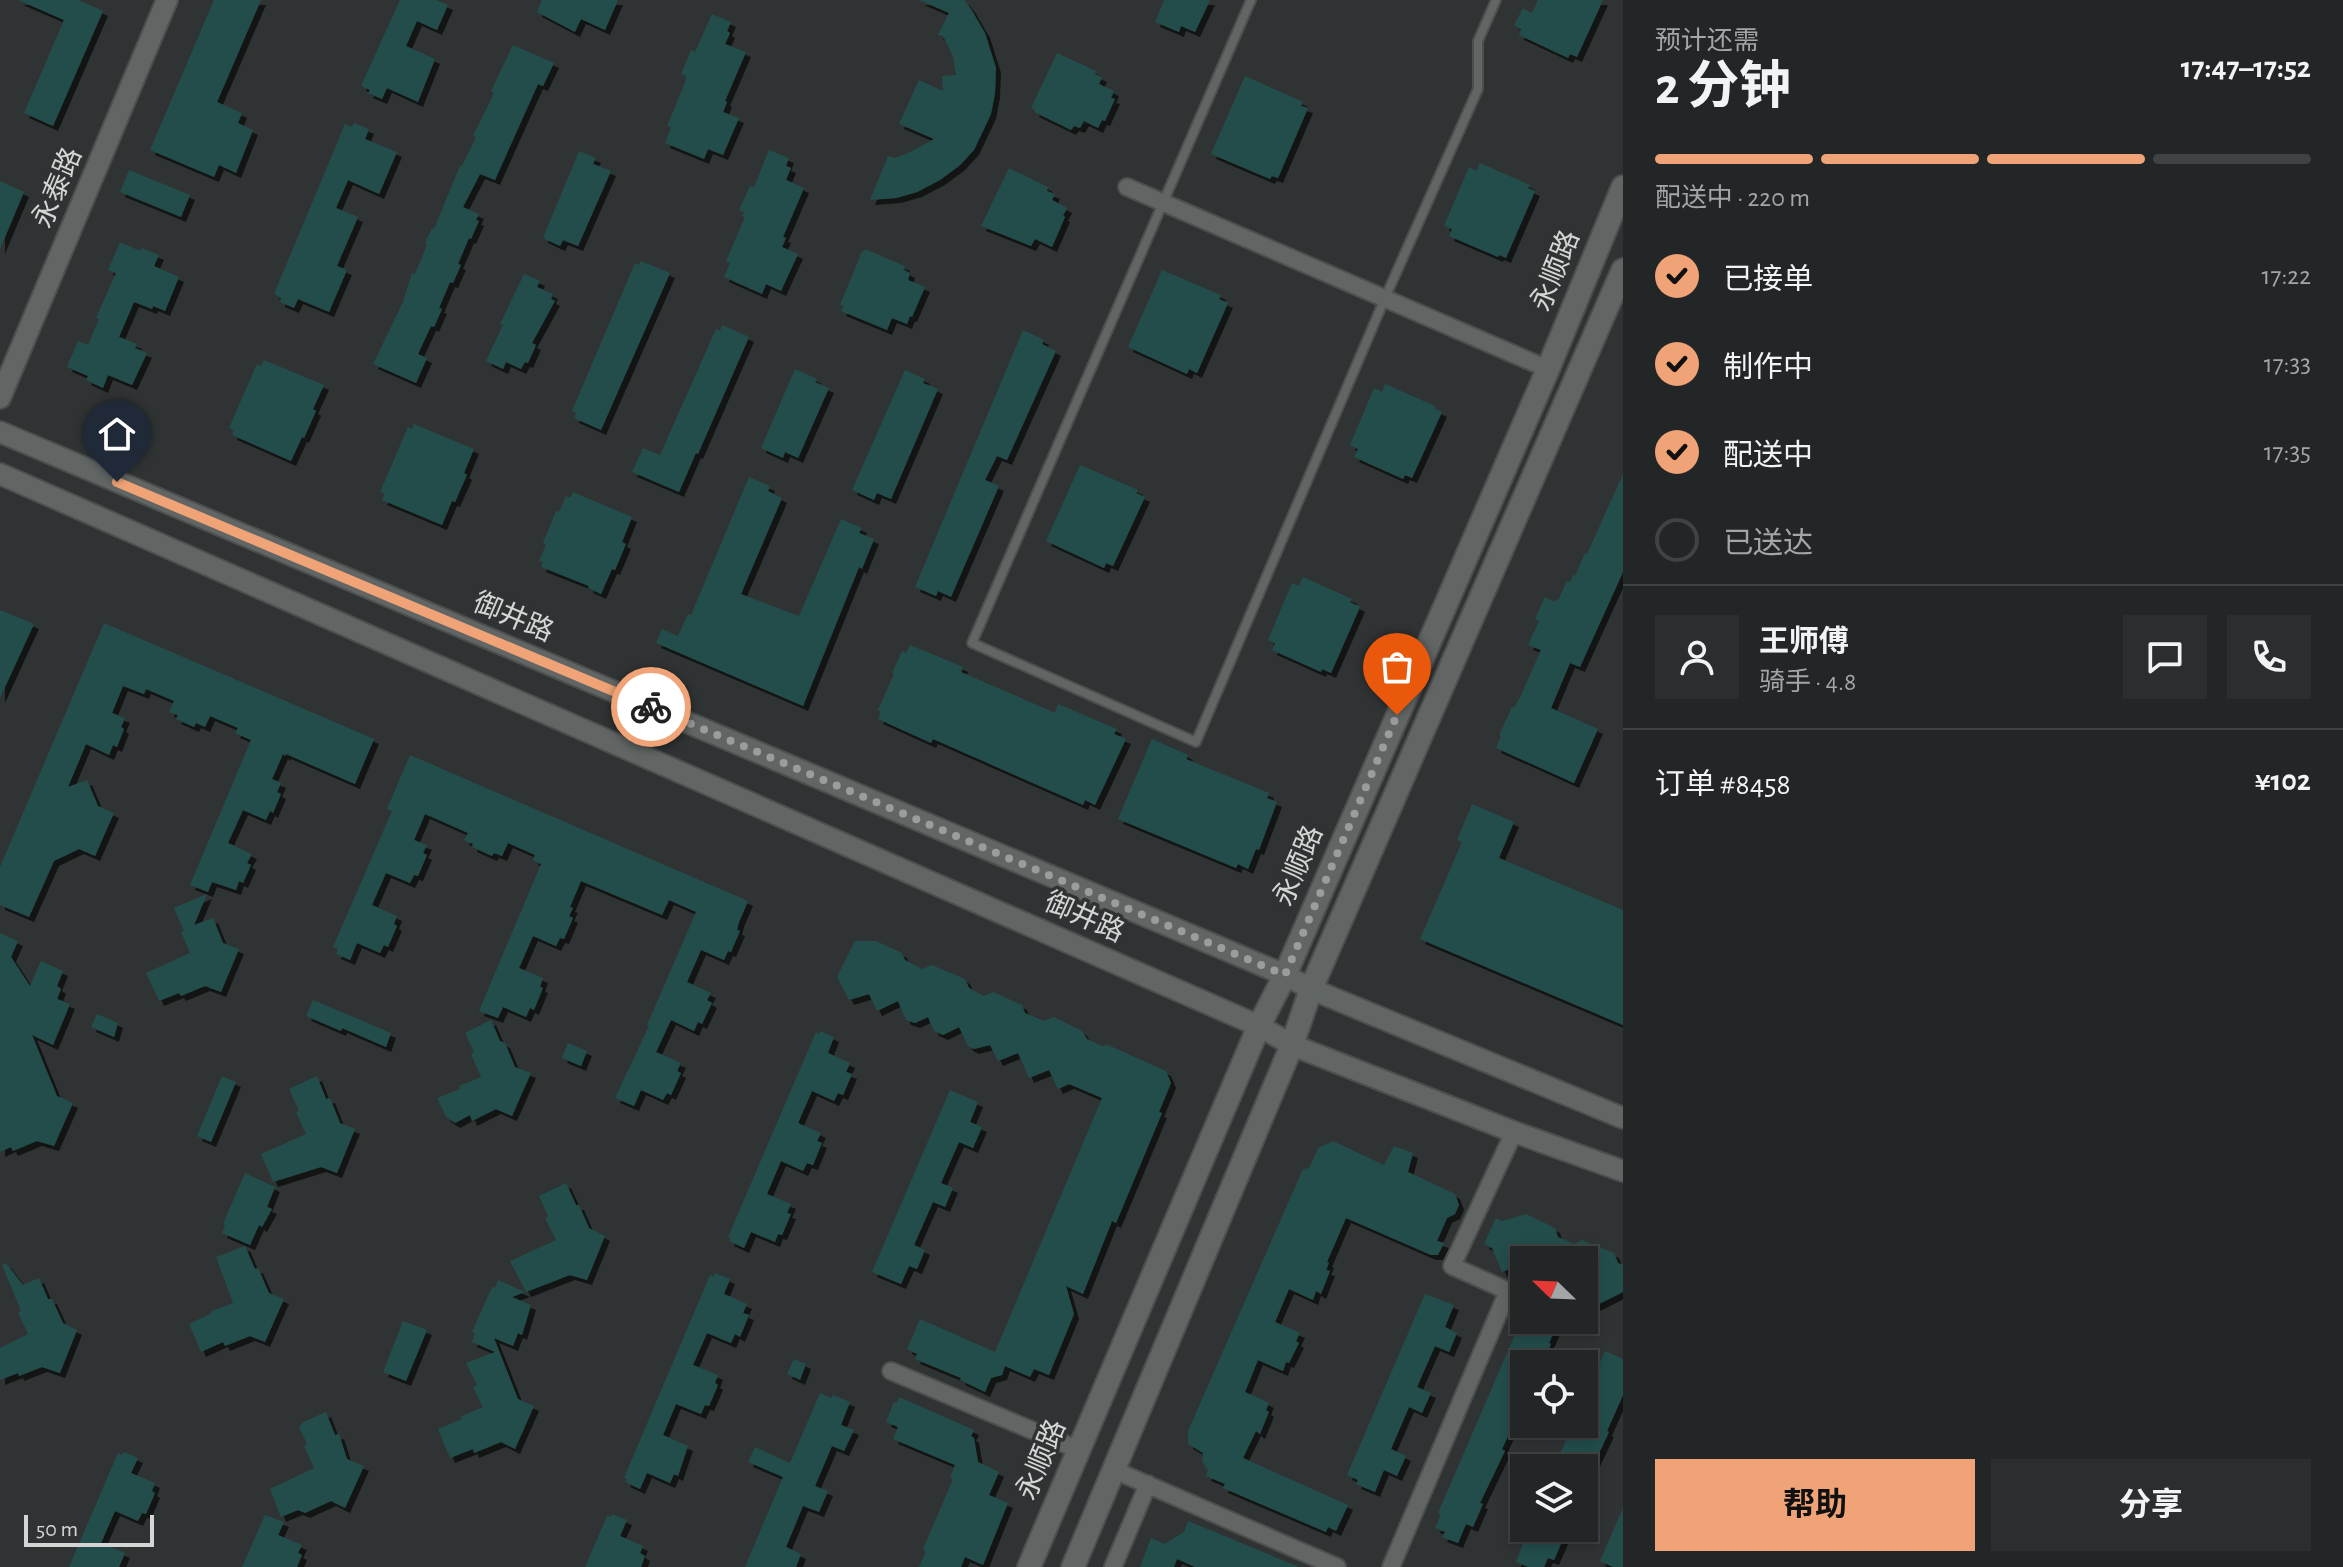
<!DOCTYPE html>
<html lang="zh">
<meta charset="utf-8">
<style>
:root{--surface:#232626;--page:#2b2e2e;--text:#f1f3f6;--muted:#a3a5a7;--line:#404343;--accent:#efa376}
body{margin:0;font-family:"Alegreya Sans","Noto Sans SC",sans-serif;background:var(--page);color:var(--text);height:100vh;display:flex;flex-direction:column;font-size:30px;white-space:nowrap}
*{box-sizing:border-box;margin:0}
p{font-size:26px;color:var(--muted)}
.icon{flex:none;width:44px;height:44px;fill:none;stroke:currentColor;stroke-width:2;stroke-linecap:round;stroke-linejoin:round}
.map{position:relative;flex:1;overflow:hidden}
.sheet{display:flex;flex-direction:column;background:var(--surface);width:720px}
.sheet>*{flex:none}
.needle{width:52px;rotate:293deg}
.tools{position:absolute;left:1510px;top:1246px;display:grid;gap:16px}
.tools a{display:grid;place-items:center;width:88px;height:88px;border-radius:0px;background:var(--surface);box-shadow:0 4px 12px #0003,0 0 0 2px var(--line);font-size:40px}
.scale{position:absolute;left:24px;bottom:20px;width:130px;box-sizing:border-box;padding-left:8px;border:4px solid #d3d6d5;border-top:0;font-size:22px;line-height:28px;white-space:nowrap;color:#d3d6d5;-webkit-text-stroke:6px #2f3333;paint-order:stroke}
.pin{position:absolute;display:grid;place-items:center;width:68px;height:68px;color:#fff;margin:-82px -34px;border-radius:50% 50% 50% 0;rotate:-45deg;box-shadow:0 0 8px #0007}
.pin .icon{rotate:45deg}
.courier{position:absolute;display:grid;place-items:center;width:80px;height:80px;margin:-40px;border:6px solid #efa376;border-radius:50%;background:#fff;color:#222;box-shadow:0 2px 10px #0007}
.summary em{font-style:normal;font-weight:700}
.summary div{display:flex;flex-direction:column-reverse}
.summary{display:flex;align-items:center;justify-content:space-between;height:136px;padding:0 32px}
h1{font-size:52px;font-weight:700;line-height:60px}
.bar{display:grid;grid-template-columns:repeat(4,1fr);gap:12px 8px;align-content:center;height:96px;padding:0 32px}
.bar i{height:10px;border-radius:6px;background:var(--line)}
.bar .selected{background:var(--accent)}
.bar p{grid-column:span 4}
.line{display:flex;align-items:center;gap:20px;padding:0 32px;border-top:2px solid var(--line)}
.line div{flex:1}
.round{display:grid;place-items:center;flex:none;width:84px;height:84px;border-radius:0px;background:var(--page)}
ol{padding:0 32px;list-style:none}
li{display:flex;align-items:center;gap:24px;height:88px}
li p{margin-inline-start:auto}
li .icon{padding:8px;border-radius:50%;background:var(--accent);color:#111;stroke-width:4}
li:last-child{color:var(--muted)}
li i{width:44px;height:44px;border:4px solid var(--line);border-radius:50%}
.action{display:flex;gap:16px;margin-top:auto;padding:16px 32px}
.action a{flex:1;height:92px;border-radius:0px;background:var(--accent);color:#111;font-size:32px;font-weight:700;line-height:92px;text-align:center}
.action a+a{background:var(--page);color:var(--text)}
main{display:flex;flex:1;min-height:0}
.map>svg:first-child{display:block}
</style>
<main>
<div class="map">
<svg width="1623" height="1567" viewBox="0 0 1623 1567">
<defs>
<filter id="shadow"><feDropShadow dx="5" dy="5" stdDeviation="0" flood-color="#0009"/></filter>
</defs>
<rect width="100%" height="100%" fill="#2f3333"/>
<path fill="#244d4b" filter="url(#shadow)" d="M18,0H78L103,11L53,126L24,113L64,20Z
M214,0H261L217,102L242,113L238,123L253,130L236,173L219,165L214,177L150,150Z
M400,0H436L448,5L437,30L417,21L406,46L435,59L418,102L387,88L382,99L368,93L370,90L361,86Z
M542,0H618L605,30L581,19L575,32L537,12Z
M919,0H964L971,9L985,33L996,68L995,93L991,114L974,150L959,166L940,180L917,192L896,198L870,200L888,156L895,158L908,153L934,139L899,124L919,80L943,91L942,76L956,75L953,57L947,44L943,36L938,35L949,13Z
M1164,0H1210L1195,32L1181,26L1179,32L1155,22Z
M1538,0H1603L1577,57L1570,54L1568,58L1519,35L1521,29L1514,25L1523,8L1532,13Z
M712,14L731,22L727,31L730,33L725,44L746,52L725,101L727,102L723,112L739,118L723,155L708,149L704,159L665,143L671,127L667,126L686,80V76L681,74L691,50L695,52Z
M513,45L554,63L543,86L538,84L495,180L480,174L463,207L479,214L476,220L479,221L471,239L469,238L458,264L461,265L453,283L450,282L439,308L442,309L434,327L431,326L418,354L427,358L416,383L373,364L403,302L412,273L415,274L422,257L427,245L425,243L432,228L434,229L460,166H462L476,137L473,136L494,93L491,91Z
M1057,53L1096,71L1095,74L1102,77L1099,84L1114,91L1111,98L1115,99L1105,121L1102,120L1098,128L1084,121L1080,128L1074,126L1071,130L1034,112L1035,110L1031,108Z
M1245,76L1303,102L1301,106L1308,108L1278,178L1272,176L1270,179L1211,154Z
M354,123L369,129L365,139L397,152L379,194L348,180L336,208L358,217L337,266L347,270L329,312L298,299L294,308L280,302L281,298L274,294L345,124L352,127Z
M769,150L789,158L786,166L791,168L786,180L804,188L783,237L786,238L782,247L798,254L781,291L766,284L762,294L724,277L730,263L726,261L745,217L742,216L744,212L739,210L750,186L754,187Z
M579,151L596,158L593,164L611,171L578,246L563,240L560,246L543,238Z
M1480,163L1530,185L1528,188L1535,191L1506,258L1499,255L1498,257L1449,236L1452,229L1444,226L1469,167L1476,171Z
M1009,168L1048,187L1047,191L1055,194L1052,200L1067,208L1063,216L1065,217L1052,247L1035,239L1031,246L981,226Z
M129,170L190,195L181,217L120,192Z
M0,181L24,192L0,249Z
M120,242L140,251L142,248L159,255L154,266L179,277L165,311L153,306L152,309L134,302L119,337L137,344L135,348L147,353L132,385L108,375L103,388L86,380L88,376L67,367L78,341L88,345L99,319L96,318L116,273L108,270Z
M865,249L905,266L904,270L910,273L908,280L925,287L912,317L910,316L907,324L892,318L887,330L841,311L844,306L840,305L862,251L864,252Z
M641,261L670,273L601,430L574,418L576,413L572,411L635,263L639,265Z
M1162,270L1221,295L1219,299L1228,303L1197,373L1189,369L1187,374L1128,347Z
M524,274L540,281L537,287L553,294L551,299L555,301L532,343L536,345L528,363L525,362L521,369L506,362L503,369L486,361L503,325L500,324Z
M722,325L749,337L698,454L696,453L679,492L632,472L643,448L660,455L716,329L720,331Z
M1023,330L1044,340L1042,344L1056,351L1007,460L997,456L985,480L999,486L951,597L938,591L936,596L915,587Z
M264,360L324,385L313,409L316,411L304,438L302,437L291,461L232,435L234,430L229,428L257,364L261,366Z
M795,369L817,379L815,382L829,388L798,458L785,452L783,458L761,448Z
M905,370L925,379L923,383L938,389L891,499L877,493L874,500L852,490Z
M1385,384L1435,406L1434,408L1442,412L1412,478L1405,475L1403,479L1354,457L1358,449L1350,445L1374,388L1382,392Z
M414,424L474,449L464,473L467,475L455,502L452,501L442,525L382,500L385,494L380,492L408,427L412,429Z
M1080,465L1138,490L1136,493L1145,497L1113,566L1106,563L1104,568L1046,541Z
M1623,474V572L1580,667L1570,663L1551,708L1598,729L1574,783L1496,748L1501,736L1499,735L1512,707L1514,708L1521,695L1541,650L1528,645L1539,621L1535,619L1545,597L1555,602L1556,599L1558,600L1567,581L1570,582L1573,575L1575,576L1585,553L1587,554Z
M749,477L770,486L768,491L782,498L741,594L799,616L841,519L862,528L859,533L874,539L862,569L859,567L803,706L656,643L662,629L678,636L688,614L691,615Z
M573,492L632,517L622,542L626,544L615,570L612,569L601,594L588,588L589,586L541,567L543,562L539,561L546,545L543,543L556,511L559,512L566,496L570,498Z
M1303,577L1352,599L1350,602L1360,607L1331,673L1322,669L1321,672L1272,650L1275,643L1268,640L1292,583L1299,586Z
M0,610L34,624L0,698Z
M104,623L374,739L355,784L286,754L285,756L283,754L272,779L281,783L277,792L281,794L273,813L270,811L266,820L243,810L228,843L252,854L247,863L251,865L243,883L239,881L236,890L212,882L208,892L190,885L251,740L235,733L238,728L210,716L205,727L196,723L194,727L176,719L178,715L169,712L174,701L146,689L144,694L123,686L112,713L125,718L121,727L124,729L117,747L113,745L109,755L86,744L68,787L87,780L98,806L114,813L95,856L79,849L54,861L29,917L0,905V867Z
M910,645L963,667L961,672L1055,713L1058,704L1117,729L1114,734L1126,739L1095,805L1085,800L1083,805L933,739L931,743L878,719L881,712L878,710L894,674L892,673L902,651L906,653Z
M1152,739L1188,755L1186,759L1269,793L1267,798L1277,802L1259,850L1256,849L1248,869L1238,864L1236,868L1118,819Z
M410,755L748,901L739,922L737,930L740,931L731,952L728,951L724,960L701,950L687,982L711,993L707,1000L712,1003L702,1024L698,1022L694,1031L671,1020L656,1052L681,1063L677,1071L681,1073L671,1095L667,1093L663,1100L641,1090L634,1106L615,1098L649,1026L647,1025L696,912L669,900L662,915L581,881L570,907L573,908L569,916L573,918L564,939L560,938L556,946L533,936L519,968L543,978L540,987L543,988L534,1010L530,1008L526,1017L503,1007L498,1018L479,1011L541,864L533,860L535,855L508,843L502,856L494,853L492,856L472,847L473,844L464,840L468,833L425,814L414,840L427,845L423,853L427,855L418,876L414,875L410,883L386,873L372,905L397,916L394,924L397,926L388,947L384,945L380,953L357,943L350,960L336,954L338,949L333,947L392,811L387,809Z
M1472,804L1514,822L1499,858L1623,910V1025L1420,939L1462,842L1457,840Z
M207,894L194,925L213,918L223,943L239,949L221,992L205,986L181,996L179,993L159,1001L146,973L190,953L181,932L184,931L174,908Z
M0,933L18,941L11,957L30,986L41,961L63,971L57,986L61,989L57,999L70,1004L53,1045L32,1035L57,1096L73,1103L54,1146L37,1141L13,1151L11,1147L0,1152Z
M855,941H876L902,953L905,960L922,969L932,965L965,979L969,988L984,996L993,992L1022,1005L1025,1013L1044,1021L1054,1017L1082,1031L1087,1039L1102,1046L1108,1045L1166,1071L1171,1083L1159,1112L1162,1113L1116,1223L1112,1221L1083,1294L1066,1286L1074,1314L1049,1375L1034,1369L1030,1377L1005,1366L1002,1375L991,1378L985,1392L960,1380L961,1378L915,1359L917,1354L907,1349L920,1319L995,1352L1102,1098L1069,1084L1058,1089L1049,1070L1029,1078L1018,1053L998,1061L990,1045L974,1049L968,1046L959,1027L943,1035L934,1031L928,1017L915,1023L906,1020L898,1001L877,1011L869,994L849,1000L837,977Z
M313,1000L391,1033L386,1047L342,1028L341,1031L306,1016Z
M97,1014L118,1023L114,1037L91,1027Z
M491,1020L500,1041L505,1043L515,1067L531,1073L512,1116L496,1109L472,1121L470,1115L455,1123L446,1117L437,1098L460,1089L459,1086L481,1077L471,1054L474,1052L465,1033Z
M820,1031L834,1037L828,1053L850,1063L846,1072L852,1074L843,1095L838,1093L834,1101L812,1091L798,1123L821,1133L817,1141L822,1143L813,1165L807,1163L803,1171L781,1161L767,1194L791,1204L787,1213L791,1214L782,1235L778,1234L775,1242L751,1232L744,1248L729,1241L731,1238L728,1237L816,1032L819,1034Z
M568,1043L587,1051L581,1066L562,1058Z
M222,1076L236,1082L211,1142L197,1136Z
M317,1076L326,1099L330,1098L340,1123L355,1129L337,1173L321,1167L273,1182L261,1154L306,1134L296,1112L299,1111L289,1089Z
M950,1090L978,1102L970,1122L982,1127L973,1148L959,1142L941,1183L953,1188L945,1207L933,1202L914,1245L925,1250L917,1269L909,1266L901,1284L872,1272Z
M1333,1141L1384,1165L1394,1146L1413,1153L1408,1172L1455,1194L1459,1205L1455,1214L1447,1218L1437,1241L1444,1243L1438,1255H1431L1346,1218L1327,1262L1329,1263L1326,1270L1330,1271L1321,1294L1316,1291L1313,1300L1289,1289L1275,1322L1300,1333L1296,1341L1299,1343L1289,1363L1286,1362L1283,1371L1258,1360L1245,1392L1269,1403L1266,1410L1269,1412L1260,1434L1256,1431L1243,1458L1348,1505L1336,1531L1328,1527L1326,1532L1223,1488L1225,1484L1206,1476L1208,1470L1202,1461L1203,1453L1188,1444V1431L1303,1169L1309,1168L1318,1148Z
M245,1173L275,1187L267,1207L272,1209L262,1227L259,1225L250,1245L222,1233L225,1225L223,1224Z
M566,1183L576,1205H579L589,1228L605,1236L587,1280L570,1275L526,1292L510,1261L556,1240L545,1218L548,1216L539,1196Z
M1526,1214L1555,1228L1558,1237L1574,1244L1582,1240L1614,1253L1618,1263L1623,1265V1292L1591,1308L1584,1291V1260H1524V1263L1502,1272L1492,1248L1484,1244L1496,1218L1502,1221Z
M245,1246L255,1269L258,1268L269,1293L284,1299L265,1342L250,1336L225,1346L223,1342L201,1352L189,1324L212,1313L210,1312L233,1303L216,1257Z
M6,1263L23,1285L39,1278L48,1299H52L63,1323L77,1330L60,1373L42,1367L19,1376L18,1373L0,1380V1348L28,1334L18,1313L21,1311L2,1265Z
M715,1273L730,1279L724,1294L747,1304L743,1313L749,1315L740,1337L735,1334L731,1343L707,1333L693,1365L718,1375L715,1383L718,1385L709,1406L705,1405L701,1414L676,1404L663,1435L688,1446L678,1476L674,1474L670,1483L647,1473L640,1489L625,1482L627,1479L624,1478L710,1275L714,1277Z
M498,1280L525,1292L512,1297L531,1305L522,1335L518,1333L513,1346L494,1338L518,1399L534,1406L515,1449L501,1442L474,1453L473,1449L450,1458L438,1429L462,1419L460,1417L483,1407L473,1387L477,1385L466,1363L495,1352L472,1342L475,1333L472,1332L478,1318L492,1287L495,1288Z
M1425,1294L1454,1305L1445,1327L1457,1333L1449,1352L1435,1346L1417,1387L1431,1393L1422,1413L1409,1407L1391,1449L1406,1456L1397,1476L1384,1470L1375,1492L1356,1484L1358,1480L1347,1475Z
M1523,1316L1524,1320H1532L1555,1330L1549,1343L1551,1344L1542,1364H1524V1408L1519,1420L1516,1419L1502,1449L1505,1451L1480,1503L1483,1504L1473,1527L1466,1524L1458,1543L1442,1537L1445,1532L1435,1528L1441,1514L1438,1513Z
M403,1321L427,1330L406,1381L383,1372Z
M1605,1351L1623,1359V1395L1607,1431L1609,1432L1592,1468H1554L1573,1424H1584V1399Z
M794,1359L806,1364L800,1380L787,1374Z
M820,1393L831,1398L833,1395L850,1402L841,1425L854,1430L844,1451L832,1446L815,1486L828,1491L819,1512L803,1506L786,1547L801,1554L796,1567H745L783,1477L748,1462L755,1447L790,1463Z
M899,1397L974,1430L971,1436L974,1438L978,1462L999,1472L989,1495L1008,1503L983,1565L965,1557L961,1567H919L926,1551L923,1549L953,1479L950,1478L955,1465L893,1439L898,1427L886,1422L894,1402L897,1403Z
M326,1412L335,1435L339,1434L347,1459L364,1466L345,1508L331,1501L305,1513L298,1510L281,1517L270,1489L314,1468L304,1446L307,1444L299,1427L303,1422Z
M124,1452L138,1458L131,1473L155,1483L152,1491L155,1493L146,1514L142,1513L138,1521L115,1511L101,1543L125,1553L119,1567H69L118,1453L122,1455Z
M1623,1508V1567H1613L1600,1561Z
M612,1514L627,1520L620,1536L643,1546L640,1553L645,1556L641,1567H585L607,1516L611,1517Z
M265,1515L284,1522L278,1535L302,1545L298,1553L302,1555L297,1567H242Z
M1188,1521L1299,1567H1195L1177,1559L1174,1567H1140L1151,1538L1164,1544L1184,1532Z
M1529,1528H1568L1554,1560L1548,1558L1544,1567H1528L1516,1562Z"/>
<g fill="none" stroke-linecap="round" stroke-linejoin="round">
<g stroke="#4c4f4e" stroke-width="12">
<path id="service" d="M1251,0L972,643L1196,742L1385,298L1478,89V41L1496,0"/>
</g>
<g stroke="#4c4f4e" stroke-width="20">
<path id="minor" d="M1127,187L1548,369
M891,1371L1079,1450
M1114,1470L1337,1567
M1113,1567L1148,1484
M1391,1567L1508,1291L1452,1266L1514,1132"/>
</g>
<g stroke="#4c4f4e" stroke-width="24">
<path id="tertiary" d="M0,398L167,0
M0,432L1285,975L1311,989L1623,1118
M0,474L1259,1026L1292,1045L1514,1132L1623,1171"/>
</g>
<g stroke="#4c4f4e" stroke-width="26">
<path id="secondary" d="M1029,1567L1259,1026L1285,975L1548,369L1623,187
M1073,1567L1292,1045L1311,989L1623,270"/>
</g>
<use href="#service" stroke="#616665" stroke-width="8"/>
<use href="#minor" stroke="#616665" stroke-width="16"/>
<use href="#tertiary" stroke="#616665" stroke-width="20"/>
<use href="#secondary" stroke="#616665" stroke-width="22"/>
</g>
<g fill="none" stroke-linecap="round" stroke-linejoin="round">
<path stroke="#9a9d9c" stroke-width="8" stroke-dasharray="0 14.4" d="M651,707L1285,975L1397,715"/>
<path stroke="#efa376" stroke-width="10" d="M117,482L651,707"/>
</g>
<g text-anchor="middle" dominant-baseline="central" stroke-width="7" stroke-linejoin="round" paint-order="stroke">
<g font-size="28" fill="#d3d6d5" stroke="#2f3333">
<text transform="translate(58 188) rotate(-67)">永泰路</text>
<text transform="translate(1556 271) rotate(-68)">永顺路</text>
<text transform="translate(513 618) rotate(23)">御井路</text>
<text transform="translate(1299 866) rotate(-67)">永顺路</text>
<text transform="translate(1084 918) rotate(24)">御井路</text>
<text transform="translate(1042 1460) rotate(-67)">永顺路</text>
</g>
</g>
</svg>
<div class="tools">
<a><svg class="needle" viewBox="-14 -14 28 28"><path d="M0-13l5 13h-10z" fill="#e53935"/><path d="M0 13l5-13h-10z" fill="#a3a5a7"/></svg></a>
<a><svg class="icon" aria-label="locate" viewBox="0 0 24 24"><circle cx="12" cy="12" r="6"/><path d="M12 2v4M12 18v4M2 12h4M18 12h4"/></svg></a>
<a><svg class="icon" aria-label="layers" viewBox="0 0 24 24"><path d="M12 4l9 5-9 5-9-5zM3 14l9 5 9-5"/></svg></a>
</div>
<div class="scale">50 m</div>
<div class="pin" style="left:1397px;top:715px;background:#ea580c"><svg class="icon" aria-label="bag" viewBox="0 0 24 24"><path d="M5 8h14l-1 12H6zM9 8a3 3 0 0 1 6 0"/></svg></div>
<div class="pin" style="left:117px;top:482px;background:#1f2937"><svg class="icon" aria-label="home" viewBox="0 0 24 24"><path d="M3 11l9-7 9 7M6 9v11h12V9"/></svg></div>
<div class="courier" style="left:651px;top:707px"><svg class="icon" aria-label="bike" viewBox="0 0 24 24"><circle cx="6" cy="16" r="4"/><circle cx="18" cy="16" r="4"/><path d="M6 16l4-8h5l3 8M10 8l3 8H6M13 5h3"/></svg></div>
</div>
<section class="sheet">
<div class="summary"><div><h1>2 分钟</h1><p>预计还需</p></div><em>17:47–17:52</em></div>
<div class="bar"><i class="selected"></i><i class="selected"></i><i class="selected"></i><i></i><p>配送中 · 220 m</p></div>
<ol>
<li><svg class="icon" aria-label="check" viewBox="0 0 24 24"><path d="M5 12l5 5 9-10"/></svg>已接单<p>17:22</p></li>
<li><svg class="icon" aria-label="check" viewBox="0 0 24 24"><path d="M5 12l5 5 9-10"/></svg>制作中<p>17:33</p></li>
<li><svg class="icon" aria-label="check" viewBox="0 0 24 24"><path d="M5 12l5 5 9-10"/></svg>配送中<p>17:35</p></li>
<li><i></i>已送达</li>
</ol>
<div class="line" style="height:144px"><a class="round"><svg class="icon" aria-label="person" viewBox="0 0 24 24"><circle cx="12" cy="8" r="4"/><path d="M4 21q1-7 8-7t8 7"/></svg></a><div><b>王师傅</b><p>骑手 · 4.8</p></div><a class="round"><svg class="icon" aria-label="chat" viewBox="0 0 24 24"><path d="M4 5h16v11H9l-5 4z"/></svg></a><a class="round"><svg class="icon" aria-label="phone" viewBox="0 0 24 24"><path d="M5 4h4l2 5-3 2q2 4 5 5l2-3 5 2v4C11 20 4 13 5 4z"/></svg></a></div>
<div class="line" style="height:104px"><div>订单 #8458</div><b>¥102</b></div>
<div class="action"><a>帮助</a><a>分享</a></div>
</section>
</main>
